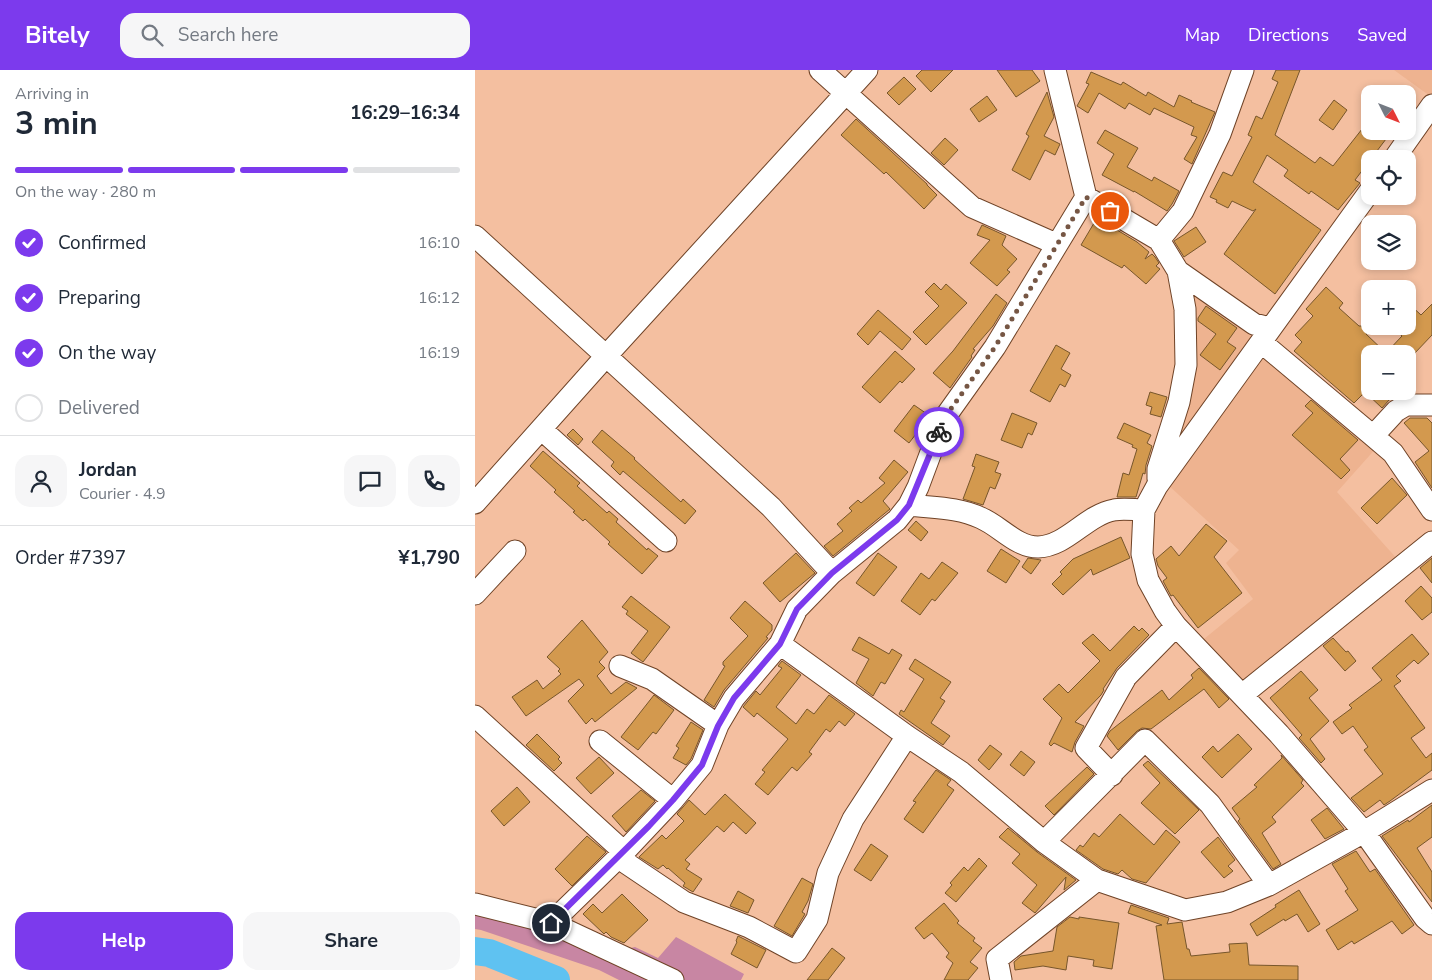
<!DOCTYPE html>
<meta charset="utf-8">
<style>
:root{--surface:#fff;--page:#f6f6f7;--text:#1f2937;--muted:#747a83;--line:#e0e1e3;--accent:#7c3aed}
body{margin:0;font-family:"Nunito Sans",sans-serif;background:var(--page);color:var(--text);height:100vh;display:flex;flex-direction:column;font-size:19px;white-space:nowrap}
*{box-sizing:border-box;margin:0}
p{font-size:16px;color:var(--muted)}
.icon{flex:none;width:28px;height:28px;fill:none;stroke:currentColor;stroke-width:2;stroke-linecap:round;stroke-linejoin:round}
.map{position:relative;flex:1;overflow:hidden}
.drawer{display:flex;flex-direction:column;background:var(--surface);width:475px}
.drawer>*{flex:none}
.needle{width:32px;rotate:132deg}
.buttons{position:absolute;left:886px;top:15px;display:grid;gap:10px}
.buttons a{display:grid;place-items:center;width:55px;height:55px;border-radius:10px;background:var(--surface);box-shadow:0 2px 8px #0003;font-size:25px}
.pin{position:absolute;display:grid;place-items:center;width:42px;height:42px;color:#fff;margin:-21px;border:2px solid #fff;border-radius:50%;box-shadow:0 1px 5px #0007}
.courier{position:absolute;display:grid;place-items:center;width:50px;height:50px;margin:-25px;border:4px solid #7c3aed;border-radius:50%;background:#fff;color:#222;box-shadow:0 1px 6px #0007}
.headline em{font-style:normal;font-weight:700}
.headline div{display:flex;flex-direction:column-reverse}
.headline{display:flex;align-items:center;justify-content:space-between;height:85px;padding:0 15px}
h1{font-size:32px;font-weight:700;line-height:38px}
.bar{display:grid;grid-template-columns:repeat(4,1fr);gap:8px 5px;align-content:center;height:60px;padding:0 15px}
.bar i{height:6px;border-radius:4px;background:var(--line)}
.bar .current{background:var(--accent)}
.bar p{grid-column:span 4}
.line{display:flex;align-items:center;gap:12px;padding:0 15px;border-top:1px solid var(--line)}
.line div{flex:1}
.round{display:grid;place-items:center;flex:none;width:52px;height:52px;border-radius:15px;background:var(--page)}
ol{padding:0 15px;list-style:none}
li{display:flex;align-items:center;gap:15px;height:55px}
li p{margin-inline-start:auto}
li .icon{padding:5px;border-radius:50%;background:var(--accent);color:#fff;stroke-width:4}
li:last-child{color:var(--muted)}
li i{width:28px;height:28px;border:2px solid var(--line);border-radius:50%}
.primary-button{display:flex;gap:10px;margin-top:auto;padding:10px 15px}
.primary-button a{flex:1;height:58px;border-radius:15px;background:var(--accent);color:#fff;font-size:20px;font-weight:700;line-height:58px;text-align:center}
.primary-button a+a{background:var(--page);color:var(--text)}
header{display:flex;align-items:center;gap:30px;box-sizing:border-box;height:70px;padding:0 25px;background:var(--accent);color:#fff}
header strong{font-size:24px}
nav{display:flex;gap:28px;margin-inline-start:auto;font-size:18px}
.search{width:350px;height:45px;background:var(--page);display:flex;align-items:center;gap:12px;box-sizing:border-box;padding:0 18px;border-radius:15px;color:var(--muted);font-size:19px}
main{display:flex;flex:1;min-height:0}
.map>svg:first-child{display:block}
</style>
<header>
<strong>Bitely</strong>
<div class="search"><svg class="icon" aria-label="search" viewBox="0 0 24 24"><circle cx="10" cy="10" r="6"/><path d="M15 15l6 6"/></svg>Search here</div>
<nav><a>Map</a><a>Directions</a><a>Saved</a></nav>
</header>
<main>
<section class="drawer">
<div class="headline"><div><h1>3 min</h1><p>Arriving in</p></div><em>16:29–16:34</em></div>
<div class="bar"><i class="current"></i><i class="current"></i><i class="current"></i><i></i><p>On the way · 280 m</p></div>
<ol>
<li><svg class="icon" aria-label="check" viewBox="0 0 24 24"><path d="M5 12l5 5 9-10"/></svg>Confirmed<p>16:10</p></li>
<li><svg class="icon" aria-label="check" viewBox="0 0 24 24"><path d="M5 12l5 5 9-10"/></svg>Preparing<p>16:12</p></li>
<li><svg class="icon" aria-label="check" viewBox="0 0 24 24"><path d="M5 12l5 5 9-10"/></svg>On the way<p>16:19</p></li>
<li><i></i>Delivered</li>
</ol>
<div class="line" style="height:90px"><a class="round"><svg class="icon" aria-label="person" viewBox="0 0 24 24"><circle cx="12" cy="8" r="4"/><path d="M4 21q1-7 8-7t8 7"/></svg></a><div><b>Jordan</b><p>Courier · 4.9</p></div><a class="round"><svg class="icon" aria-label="chat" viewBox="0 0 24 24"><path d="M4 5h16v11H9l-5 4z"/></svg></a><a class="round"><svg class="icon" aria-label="phone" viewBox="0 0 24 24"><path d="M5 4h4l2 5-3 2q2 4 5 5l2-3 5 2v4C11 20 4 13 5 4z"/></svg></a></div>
<div class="line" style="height:65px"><div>Order #7397</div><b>¥1,790</b></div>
<div class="primary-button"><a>Help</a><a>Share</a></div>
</section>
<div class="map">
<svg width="957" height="910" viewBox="0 0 957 910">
<rect width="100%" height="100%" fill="#f4bfa0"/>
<path fill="#eeb390" d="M919,0H957V23L955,26Z
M709,213L778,265L693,393Z
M790,280L903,376L862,422L924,491L770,619L724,573L778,529L751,493L764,480L692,414Z"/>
<path fill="#c886a3" d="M0,842L143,881L160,877L183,888L201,867L269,904L266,910H144L124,900L6,860L0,859Z"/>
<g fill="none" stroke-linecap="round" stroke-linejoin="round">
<path stroke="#5fc2f1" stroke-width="28" d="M0,881L14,883L81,910"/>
</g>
<path fill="#d3994e" stroke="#77562b" d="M447,0H478L456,22L441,6Z
M522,0H557L565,11L541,27Z
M801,0H825L800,65L840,93L845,87L858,96L891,54L895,57V61H900L911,69L880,110L885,113L863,140L836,121L834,124L809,106L813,100L792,85L778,112L846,160L800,224L749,184L781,139L778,141L757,131L753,138L741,132L742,130L735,127L748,102L757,106L777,67L773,65L781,46L787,49L803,12L797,9Z
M616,2L646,15L648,12L671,26L673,22L699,37L704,25L717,31L716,32L740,42L717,94L709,89L722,67L716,65L719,57L679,38L675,45L654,33L650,39L624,23L613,43L602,36L614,14L611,13Z
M429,7L441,19L424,35L412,23Z
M572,22L579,47L569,66L585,74L580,85L570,80L555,110L537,100L554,66L551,64Z
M512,26L522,40L504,52L495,39Z
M859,30L872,40L858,60L844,50Z
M381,49L452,114V115L462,125L449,139L411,102L409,104L366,65Z
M630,60L663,78L652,97L677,111L679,107L704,121L697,134L692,141L659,121V122L627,105L639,84L622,73Z
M470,68L483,80L469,95L456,83Z
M622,148L662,172L674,182L670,189L677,184L680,187L684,193L681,196L685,199L671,214L649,195L647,198L606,175Z
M507,155L531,166L527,175L542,189L532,200L535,202L522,216L495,193L515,170L502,165Z
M721,157L731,172L709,187L699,171Z
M459,213L466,220L471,214L492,233L451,275L438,262L464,236L450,222Z
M851,217L868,233L864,238L884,256H898L891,264L911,283L927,266L916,256H932V232L946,245L957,234V265L939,284H895V316L890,321H928L914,330L907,338L890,322L879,333L819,281L827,272L820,265L838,246L831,239Z
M521,224L532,233L518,256L498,279L500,280L496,286L497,287L475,318L458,303L478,281Z
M731,236L762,258L752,272L761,278L745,300L725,285L741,264L723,251V248Z
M403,240L436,269L427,280L405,261L393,275L382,264Z
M581,275L595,283L586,299L596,305L590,317L585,314L575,332L555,321Z
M420,281L440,299L427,313L425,311L405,333L387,317Z
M675,322L692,327L686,347L675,344L677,337L671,335Z
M836,330L883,370L865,389L875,400L866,409L817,365L838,343L830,336Z
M439,335L455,346L434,373L419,361Z
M537,343L562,353L557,365L553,363L547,378L526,370Z
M935,348H952L957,353V418L940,392L954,381L929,353Z
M649,353L676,365L672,373L677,376L671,395L670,404L668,403L661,427H642L648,403L654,405L662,379L657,377L658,375L642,368Z
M98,359L108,369L103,375L92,365Z
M127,360L160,388L159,389L206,432L208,429L221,441L210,454L148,401L145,405L136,396L139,392L117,372Z
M68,381L105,413L102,416L132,443L134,441L143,449L141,452L172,480L173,478L183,486L167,504L133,474L135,472L110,449L108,451L98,442L100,441L79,422L81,420L55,396Z
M501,384L524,392L520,402L526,404L520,419L515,417L508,435L488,429L500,397L497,396Z
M419,390L433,402L408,431L415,439L358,486L349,476L368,461L362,454L377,441L374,438L383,430L386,433L410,413L404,408Z
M917,408L932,425L902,454L886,438Z
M441,451L453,462L446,471L433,460Z
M731,454L752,471L739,487L767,523L723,558L698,525L696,526L688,511L692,508L683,496L681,489L696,476L704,486Z
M646,467L655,488L618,505L616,499L588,525L577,514L587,504L585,502L598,489Z
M526,479L545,491L531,513L512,501Z
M321,483L340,503L305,532L288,513Z
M403,483L422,497L399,526L381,513Z
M553,488L566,490L556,504L547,497Z
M957,488V513L945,498Z
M467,492L483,503L460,531L457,529L445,545L426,531L446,503L454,509Z
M946,516L957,528V542L947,550L930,531Z
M156,526L195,557L168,592L156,583L173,561L151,544L153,541L147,537Z
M270,531L297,555V560L291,567L293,568L249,620L239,637L229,630L250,596L248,595V592L273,566L255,548Z
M107,550L133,582L124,592L130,598L122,606L136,624L151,612L162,618L120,652L117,648L111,654L93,631L109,615L104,609L51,646L37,627L62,610L68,619L86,604L83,601L85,599L72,587Z
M659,556L664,561L667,558L674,565L642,598L628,619L629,620L626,625L600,652L609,656L600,672L597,682L579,673L576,676L574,674L587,648L568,629L584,614L593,623L625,591L607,573L618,564L635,581Z
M937,564L954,584L943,594L939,590L921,606L926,611L919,616L950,658L936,668L951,688L957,683V700L915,731L909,735L905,730L889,742L876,728L908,704L889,680L893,677L878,656L867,664L858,652L877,638L874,635L907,610L897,598Z
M384,567L414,584L417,579L427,585L410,614L406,612L398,626L381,613L394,589L377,580Z
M858,568L871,582L873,581L881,591L870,601L848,576Z
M440,589L476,612L465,628L470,631L456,653L475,666L468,675L424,644L426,640L429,642L449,609L434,599Z
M307,591L326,605L301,637L321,654L332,639L339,644L354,625L380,644L370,656L364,651L355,662L351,659L334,682L337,684L322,701L317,697L293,725L280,714L290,702L287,700L313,669L282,643L279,647L268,637L281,621L285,625L307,598L303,596Z
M724,598L754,629L744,638L729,619L676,659L667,658L662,661L643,680L632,666L635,661L687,620L694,630L718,608L716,605Z
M826,601L843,620L834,628L854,651L835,669L850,689L846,693L824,668L827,665L795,628Z
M179,625L199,640L181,664L178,662L163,680L146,667Z
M216,652L228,660L216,689L211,695L198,688L204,678L201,676Z
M62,664L85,687L83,689L87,693L79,701L51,675Z
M763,664L777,679L747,708L727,687L738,676L743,682Z
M515,675L527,684L514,700L503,690Z
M546,681L560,692L549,706L535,695Z
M806,685L828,710L826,713L829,716L797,747L801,752L787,763L806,794L798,799L763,751L765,749L757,738L782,717L779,715L807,688Z
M124,687L139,703L116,724L101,708Z
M673,691L724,740L700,764L666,733L685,713L668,695Z
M612,697L619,704L579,745L570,736Z
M461,700L476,710L472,715L479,720L448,763L429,749L441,732L438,731Z
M42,717L55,732L29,756L16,741Z
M166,720L180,731L151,762L137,746Z
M250,724L281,753L271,764L258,752L249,762L242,756L210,790L215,794L211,799L227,809L218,822L208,816L210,813L193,798L192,799L188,795L183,799L164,787L187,765L191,769L209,751L202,744L214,730L230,745Z
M957,735V767L942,778L957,802V832L907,766L933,750L934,752Z
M852,738L869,759L850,769L836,750Z
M645,744L679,775L691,760L705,772L671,813L657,809L647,800L643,804L628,799L601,780L605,775L608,777L619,763L624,767Z
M533,758L562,782L601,810L589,820L591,807L560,843L547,833L562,815L537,793L545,784L524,767Z
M112,766L131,782L97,816L80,799Z
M743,767L760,790L753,796L758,801L749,808L726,782Z
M396,774L413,786L396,811L379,800Z
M881,781L895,802L900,799L939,855L927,864L917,851L879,874L877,871L863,880L851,860L883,840L870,821L873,819L857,794Z
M504,788L512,796L481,832L470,823L477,815L475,813L489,797L493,801Z
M327,808L338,814L333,831L327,842L330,844L317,866L299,856Z
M824,820L845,854L833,862L822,844L810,851L809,849L782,866L775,854L801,837L800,835Z
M263,821L279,830L273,843L255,836Z
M147,824L173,850L149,873L136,867L131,862L129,864L108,844L118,834L127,843Z
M469,833L484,851L482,853L500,868L498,871L507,878L495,892L503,898L493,910H469L478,893L471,887L474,883L457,863L449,869L440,858Z
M656,835L694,848L692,854L707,852L712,879H714L716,886L755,882L754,874L772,873L774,895L823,896V910H689L681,856L687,855L653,843Z
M595,847L604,849V847L644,853L637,899L618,896L619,890L593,886L591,900L568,896L540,900L539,892L546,886L578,881L582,857Z
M263,866L291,880L282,898L256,884L262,872L261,871Z
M357,878L370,888L353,910H332Z"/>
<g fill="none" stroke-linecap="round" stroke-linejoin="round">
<g stroke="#6f4327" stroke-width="23">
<path id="minor" d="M345,0L497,137L581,174
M580,0L611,127L684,170L703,201L710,239L711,295L704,332L683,399V409
M919,89L957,35
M895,121L682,416L669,440L667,484L673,510L690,541L701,556L804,664L889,762L950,848L957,854
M0,166L296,437L357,503
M684,170L708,141L745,64L768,0
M703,201L779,254L795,258
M786,272L898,366
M957,335H931L921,341L898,366L918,383L957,440
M66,359L191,471
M0,433L132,285L392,0
M434,435C458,438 483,437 506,448C525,456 541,477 563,477C592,476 611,445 639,440C648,438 660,440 669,440
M0,524L40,481
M305,574L432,666L486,702L569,772L622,810L710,840L752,832L794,815L889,762L957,720
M145,596L177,609L243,655
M767,625L957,472
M0,646L149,782L151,793L209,832L274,857L321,882L342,849L353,803L378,749L432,666
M125,671L198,730
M637,705L611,678L651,607L701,556
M569,772L670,670L735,734L794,815
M0,834L76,853L198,910
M76,853L149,782L198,730L227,695L243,655L259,628L305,574L322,539L357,503L422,450L434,435L443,417L468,350L520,277L611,127
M526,910L522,889L622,810"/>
</g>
<use href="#minor" stroke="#fff" stroke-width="21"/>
</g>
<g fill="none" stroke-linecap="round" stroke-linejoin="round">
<path stroke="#765644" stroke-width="5" stroke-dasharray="0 9" d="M464,362L468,350L520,277L611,127L635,141"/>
<path stroke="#7c3aed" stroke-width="6" d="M76,853L174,756L198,730L227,695L243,656L259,628L305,574L322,539L357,503L422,450L434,435L464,362"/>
</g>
</svg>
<div class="buttons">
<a><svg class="needle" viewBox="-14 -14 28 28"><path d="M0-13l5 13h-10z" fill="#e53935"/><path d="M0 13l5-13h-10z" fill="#747a83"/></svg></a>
<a><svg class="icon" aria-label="locate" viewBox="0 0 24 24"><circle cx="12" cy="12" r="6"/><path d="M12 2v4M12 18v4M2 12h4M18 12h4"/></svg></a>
<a><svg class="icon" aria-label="layers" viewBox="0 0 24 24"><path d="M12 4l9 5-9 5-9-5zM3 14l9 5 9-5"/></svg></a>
<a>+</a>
<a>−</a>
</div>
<div class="pin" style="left:635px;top:141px;background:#ea580c"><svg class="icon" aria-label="bag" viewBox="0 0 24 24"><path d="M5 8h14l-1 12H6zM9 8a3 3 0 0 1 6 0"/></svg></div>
<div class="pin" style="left:76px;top:853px;background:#1f2937"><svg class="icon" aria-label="home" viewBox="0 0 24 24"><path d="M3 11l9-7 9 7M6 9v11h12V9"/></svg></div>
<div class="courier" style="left:464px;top:362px"><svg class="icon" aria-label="bike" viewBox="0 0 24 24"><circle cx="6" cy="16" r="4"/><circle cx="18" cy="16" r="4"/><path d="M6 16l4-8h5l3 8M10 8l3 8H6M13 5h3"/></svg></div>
</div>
</main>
